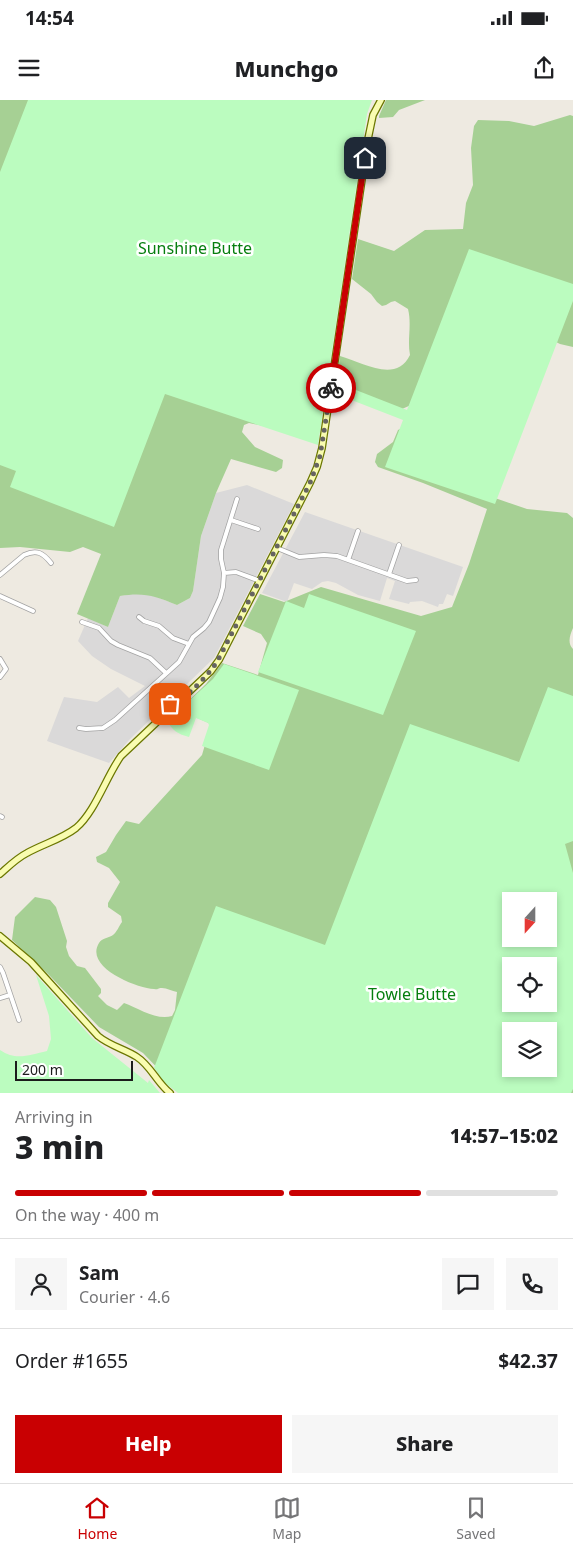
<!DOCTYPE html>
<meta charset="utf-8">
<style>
:root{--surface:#fff;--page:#f6f6f6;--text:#202124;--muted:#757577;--line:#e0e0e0;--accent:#c90002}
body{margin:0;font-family:"Noto Sans",sans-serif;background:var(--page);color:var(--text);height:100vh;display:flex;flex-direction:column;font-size:19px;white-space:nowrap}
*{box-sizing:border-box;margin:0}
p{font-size:16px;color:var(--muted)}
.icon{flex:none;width:28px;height:28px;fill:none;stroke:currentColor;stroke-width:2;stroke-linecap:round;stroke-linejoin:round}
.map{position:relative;height:993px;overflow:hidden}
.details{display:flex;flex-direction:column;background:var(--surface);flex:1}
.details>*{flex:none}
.needle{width:32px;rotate:201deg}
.buttons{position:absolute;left:502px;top:792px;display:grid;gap:10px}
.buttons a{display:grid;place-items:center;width:55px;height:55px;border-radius:0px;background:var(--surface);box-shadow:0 2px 8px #0003;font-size:25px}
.scale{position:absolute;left:15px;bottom:12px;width:118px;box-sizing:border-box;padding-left:5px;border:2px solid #1c1c1c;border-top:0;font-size:14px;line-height:18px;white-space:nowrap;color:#1c1c1c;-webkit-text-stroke:4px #fff;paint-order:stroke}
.pin{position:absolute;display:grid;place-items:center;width:42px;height:42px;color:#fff;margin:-21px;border-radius:10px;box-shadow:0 2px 8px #0006}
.courier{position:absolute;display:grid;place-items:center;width:50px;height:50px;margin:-25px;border:4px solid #c90002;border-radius:50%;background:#fff;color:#222;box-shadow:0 1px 6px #0007}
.summary em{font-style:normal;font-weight:800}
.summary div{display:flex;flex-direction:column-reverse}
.summary{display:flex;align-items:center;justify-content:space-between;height:85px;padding:0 15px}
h1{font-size:32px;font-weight:800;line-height:38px}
.bar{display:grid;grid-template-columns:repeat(4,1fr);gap:8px 5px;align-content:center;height:60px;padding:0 15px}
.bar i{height:6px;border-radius:4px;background:var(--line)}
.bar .on{background:var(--accent)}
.bar p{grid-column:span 4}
.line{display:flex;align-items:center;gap:12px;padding:0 15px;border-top:1px solid var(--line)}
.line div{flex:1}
.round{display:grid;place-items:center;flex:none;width:52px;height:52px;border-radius:0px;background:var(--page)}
.primary-button{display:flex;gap:10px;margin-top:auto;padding:10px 15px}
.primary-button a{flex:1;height:58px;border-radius:0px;background:var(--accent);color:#fff;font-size:20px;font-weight:800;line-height:58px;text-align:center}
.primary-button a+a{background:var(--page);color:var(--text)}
.status{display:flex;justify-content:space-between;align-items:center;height:35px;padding:0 25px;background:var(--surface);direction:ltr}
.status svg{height:14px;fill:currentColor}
header{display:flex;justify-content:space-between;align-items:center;height:65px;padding:0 15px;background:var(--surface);font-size:22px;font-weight:800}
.tabs{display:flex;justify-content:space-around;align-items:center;height:70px;border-top:1px solid var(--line);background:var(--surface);font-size:14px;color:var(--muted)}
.tabs a{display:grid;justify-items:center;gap:2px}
.tabs .on{color:var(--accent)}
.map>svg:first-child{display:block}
</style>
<div class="status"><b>14:54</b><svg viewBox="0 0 49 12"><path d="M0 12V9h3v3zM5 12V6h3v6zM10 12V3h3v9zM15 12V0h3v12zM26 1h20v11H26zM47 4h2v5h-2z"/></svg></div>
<header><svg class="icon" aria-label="menu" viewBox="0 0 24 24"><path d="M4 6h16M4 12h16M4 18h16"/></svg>Munchgo<svg class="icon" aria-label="share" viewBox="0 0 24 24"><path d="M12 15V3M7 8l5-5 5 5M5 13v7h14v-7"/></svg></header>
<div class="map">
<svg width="573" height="993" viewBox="0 0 573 993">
<rect width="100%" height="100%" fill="#eeeae1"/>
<path fill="#dad9d9" d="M247,385L294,404L214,558L130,639L109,663L47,641L64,597L97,602L118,587L129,598L145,586L111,569L92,556L78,541L88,518L108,527L120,496L135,493L152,495L177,505L190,498L193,491L201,436L216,393Z
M305,412L463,467L453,496L447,494L443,504H439L438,507L422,501L410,502L409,504L389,499L395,481L387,478L380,501L358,495L336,483L328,481L322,482L312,489L294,483L287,502L262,493Z"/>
<path fill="#a6d094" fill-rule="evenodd" d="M0,0H370L269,327L249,323L244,325L242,332L255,347L283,360L282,368L276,372L231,359L216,393L201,436L193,491L190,498L177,505C155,496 144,492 120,496L108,527L77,514L101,454L83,447L70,452L20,447L0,448Z
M386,0H425L399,10L393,17L379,18V16Z
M570,15L573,16V247L560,244L554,241L402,309L336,284L340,256C362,262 396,284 410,255C407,240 412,225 408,209L395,201L391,202L386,205L382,206L377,202L371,194L352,179L358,139L394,151L425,130L463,129L466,103L473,85L471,48L474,26L478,20L509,21L534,26Z
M400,329L495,398L527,409L567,413L573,418V528C570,535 567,543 573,549V993H210L167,978L143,953L99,927L49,875L12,840L15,817L35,797L50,800L56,807L67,841L66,847L69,856L77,866L85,868L101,889V893L98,896L107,905L117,910L124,903C138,908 157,921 172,916L175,910L177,892C172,891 167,888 162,888C156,888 160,890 154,889C136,888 84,867 99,843C102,838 109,838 113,835C117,832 119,826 122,822L121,816L108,807V803L120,782L109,768L97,762L96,757L106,752L116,735L126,721L139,724L202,655L211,624L195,617L176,616L177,612L206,584L222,563L258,575L267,543L261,534L243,526L260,494L284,502L321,487L421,516L452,507L469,464L487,409L423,383L378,367L375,362L377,354L393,342L398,330ZM511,801H549V839H511ZM511,866H549V904H511ZM511,931H549V969H511Z"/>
<path fill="#bbfcbf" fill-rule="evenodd" d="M28,0H372L367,14L318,345L165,294L114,427L10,387L16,371L0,365V72Z
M469,149L573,184V201L495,404L385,367L403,320L336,294L338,283L407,310Z
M309,494L416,531L383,615L258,572L286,501L304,508Z
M224,564L299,590L269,670L202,646L209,625L208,623L196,618L189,637C178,634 173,631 167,621L213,579Z
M548,587L573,596V741L565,744L573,773V989L571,993H178L165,983L154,968L216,806L325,845L410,624L519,662ZM511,801H549V839H511ZM511,866H549V904H511ZM511,931H549V969H511Z
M36,875L92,938L148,983L149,980L160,993H0V950C16,961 29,955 47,951L51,939L49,916Z"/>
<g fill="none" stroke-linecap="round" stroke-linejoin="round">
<g stroke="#a3a3a3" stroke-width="5.5">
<path id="minor" d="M231,420L258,429
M277,448L299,457L324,455L337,456L407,481L416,480
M348,460L358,431
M224,473L236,472L260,481
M389,474L399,445
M0,475L24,455C37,449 43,453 51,463
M0,496L33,511
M139,517L144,521L159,526L173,538L189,544
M82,522L99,528L111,541L118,545L150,558L166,573
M0,559L6,569L0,577
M153,586L173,607
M79,628L86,629L103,628L115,620L179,562L193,537L204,528L209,522L220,498L223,487L224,473L221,459V450L237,399
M0,716L2,717
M0,867L3,873L19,920
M0,898L10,895"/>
</g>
<g stroke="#6b7700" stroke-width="8">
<path id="secondary" d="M0,774C9,766 17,758 27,753C43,744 62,739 76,728C95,712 106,677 121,656L211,571L219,560L310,383L317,367L322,348L368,39L373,15L381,0
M0,836L31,862L98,936C110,946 125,949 137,957C151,966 157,983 170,993"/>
</g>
<use href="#minor" stroke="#fff" stroke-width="4"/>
<use href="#secondary" stroke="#f9fcb1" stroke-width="5.5"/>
</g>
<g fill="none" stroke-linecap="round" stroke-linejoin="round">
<path stroke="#666461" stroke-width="5" stroke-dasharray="0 9" d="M170,604L173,607C190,592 207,578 218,560L310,383L320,356L331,288"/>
<path stroke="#c90002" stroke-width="6" d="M331,288L365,58"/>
</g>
<g text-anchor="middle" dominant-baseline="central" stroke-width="5" stroke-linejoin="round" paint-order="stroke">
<g font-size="16" fill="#067e0f" stroke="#fff">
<text x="195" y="148">Sunshine Butte</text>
<text x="412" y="894">Towle Butte</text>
</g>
</g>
</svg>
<div class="buttons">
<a><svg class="needle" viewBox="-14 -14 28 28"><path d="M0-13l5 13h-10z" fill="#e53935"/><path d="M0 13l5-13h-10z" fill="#757577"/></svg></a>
<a><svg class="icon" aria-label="locate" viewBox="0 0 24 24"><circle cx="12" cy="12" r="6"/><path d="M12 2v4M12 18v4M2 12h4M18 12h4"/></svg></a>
<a><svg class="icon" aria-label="layers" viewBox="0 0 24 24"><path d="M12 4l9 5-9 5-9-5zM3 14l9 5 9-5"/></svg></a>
</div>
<div class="scale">200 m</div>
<div class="pin" style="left:170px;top:604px;background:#ea580c"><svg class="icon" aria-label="bag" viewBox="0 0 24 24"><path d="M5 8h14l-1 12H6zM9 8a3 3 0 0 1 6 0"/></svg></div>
<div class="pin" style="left:365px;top:58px;background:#1f2937"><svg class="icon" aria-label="home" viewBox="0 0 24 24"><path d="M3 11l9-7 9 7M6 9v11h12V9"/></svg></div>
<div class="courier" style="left:331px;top:288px"><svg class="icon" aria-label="bike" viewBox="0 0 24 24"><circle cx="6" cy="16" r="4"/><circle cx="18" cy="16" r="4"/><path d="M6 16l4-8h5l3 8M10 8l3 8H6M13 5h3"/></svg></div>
</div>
<section class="details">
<div class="summary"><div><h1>3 min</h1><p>Arriving in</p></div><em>14:57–15:02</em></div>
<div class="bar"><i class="on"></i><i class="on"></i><i class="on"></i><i></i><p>On the way · 400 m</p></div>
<div class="line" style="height:90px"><a class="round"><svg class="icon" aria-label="person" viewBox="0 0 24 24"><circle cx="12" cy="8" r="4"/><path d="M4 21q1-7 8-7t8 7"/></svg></a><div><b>Sam</b><p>Courier · 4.6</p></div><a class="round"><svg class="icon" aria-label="chat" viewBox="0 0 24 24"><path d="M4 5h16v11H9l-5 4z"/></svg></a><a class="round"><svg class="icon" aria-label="phone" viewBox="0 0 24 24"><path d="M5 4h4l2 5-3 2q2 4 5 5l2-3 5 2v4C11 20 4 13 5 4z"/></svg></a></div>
<div class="line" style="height:65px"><div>Order #1655</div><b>$42.37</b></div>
<div class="primary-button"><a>Help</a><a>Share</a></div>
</section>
<nav class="tabs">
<a class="on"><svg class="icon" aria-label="home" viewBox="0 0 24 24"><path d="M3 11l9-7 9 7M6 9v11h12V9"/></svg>Home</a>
<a><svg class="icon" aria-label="map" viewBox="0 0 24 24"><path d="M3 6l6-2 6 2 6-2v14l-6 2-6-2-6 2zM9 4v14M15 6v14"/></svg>Map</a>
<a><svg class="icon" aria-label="saved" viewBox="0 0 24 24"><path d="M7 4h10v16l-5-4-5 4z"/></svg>Saved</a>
</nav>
